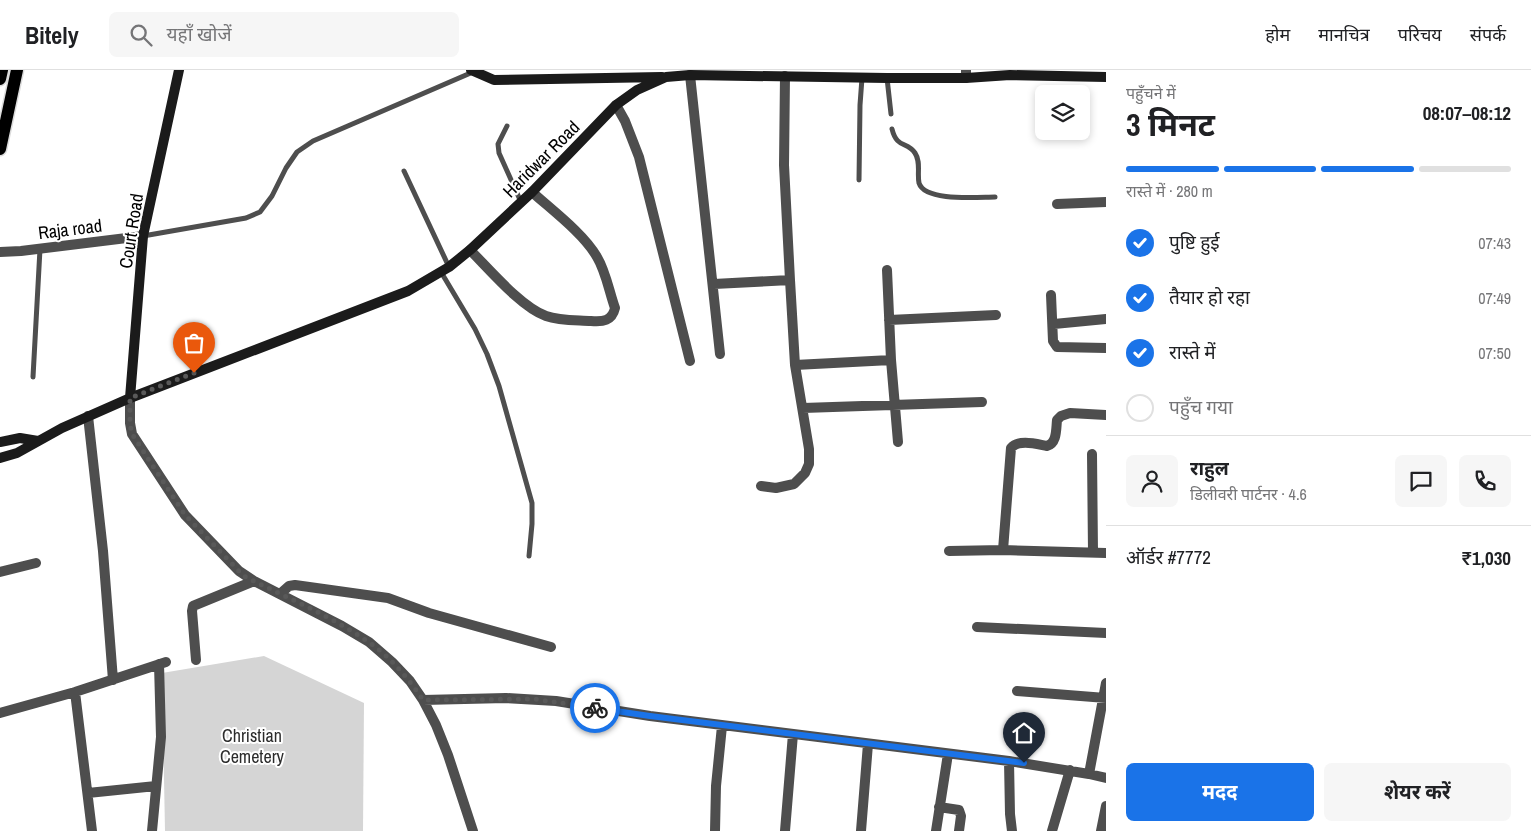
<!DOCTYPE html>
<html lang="hi">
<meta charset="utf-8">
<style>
:root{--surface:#fff;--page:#f6f6f6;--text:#202124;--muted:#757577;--line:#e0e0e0;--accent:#1a73e8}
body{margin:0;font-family:"Archivo Narrow","Noto Sans Devanagari",sans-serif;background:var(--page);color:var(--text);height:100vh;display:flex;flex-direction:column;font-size:19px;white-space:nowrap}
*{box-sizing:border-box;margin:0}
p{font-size:16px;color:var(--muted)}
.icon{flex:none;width:28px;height:28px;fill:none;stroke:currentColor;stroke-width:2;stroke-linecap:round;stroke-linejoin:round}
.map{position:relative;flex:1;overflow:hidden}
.sheet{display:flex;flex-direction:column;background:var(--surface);width:425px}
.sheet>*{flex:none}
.fabs{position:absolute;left:1035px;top:15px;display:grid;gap:10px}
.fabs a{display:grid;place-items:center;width:55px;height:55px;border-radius:8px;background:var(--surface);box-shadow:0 2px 8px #0003;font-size:25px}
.pin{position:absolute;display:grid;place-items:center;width:42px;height:42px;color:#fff;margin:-51px -21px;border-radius:50% 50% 50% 0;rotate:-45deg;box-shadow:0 0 5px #0007}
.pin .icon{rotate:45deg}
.courier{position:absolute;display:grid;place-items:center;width:50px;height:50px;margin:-25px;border:4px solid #1a73e8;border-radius:50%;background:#fff;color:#222;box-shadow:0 1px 6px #0007}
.overview em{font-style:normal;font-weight:700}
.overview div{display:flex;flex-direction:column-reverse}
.overview{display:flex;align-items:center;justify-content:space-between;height:85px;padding:0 20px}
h1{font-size:32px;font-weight:700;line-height:38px}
.bar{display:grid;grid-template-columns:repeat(4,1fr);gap:8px 5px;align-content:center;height:60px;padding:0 20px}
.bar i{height:6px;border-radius:4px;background:var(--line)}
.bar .active{background:var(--accent)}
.bar p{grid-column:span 4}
.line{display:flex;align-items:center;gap:12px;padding:0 20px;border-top:1px solid var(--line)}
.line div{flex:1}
.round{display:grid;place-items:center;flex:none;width:52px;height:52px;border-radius:8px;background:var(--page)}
ol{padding:0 20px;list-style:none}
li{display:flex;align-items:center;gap:15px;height:55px}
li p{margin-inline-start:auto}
li .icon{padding:5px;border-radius:50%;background:var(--accent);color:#fff;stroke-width:4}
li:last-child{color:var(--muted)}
li i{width:28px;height:28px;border:2px solid var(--line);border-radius:50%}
.button{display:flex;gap:10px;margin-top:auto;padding:10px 20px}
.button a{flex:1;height:58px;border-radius:8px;background:var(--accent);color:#fff;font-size:20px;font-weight:700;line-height:58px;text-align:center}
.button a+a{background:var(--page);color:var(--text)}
header{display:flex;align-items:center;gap:30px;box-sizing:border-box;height:70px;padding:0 25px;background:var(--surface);border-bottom:1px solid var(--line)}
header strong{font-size:24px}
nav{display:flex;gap:28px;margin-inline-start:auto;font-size:18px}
.search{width:350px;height:45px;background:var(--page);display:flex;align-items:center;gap:12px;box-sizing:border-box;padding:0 18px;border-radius:8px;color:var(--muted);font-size:19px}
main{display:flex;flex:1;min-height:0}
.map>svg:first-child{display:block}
</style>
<header>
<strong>Bitely</strong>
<div class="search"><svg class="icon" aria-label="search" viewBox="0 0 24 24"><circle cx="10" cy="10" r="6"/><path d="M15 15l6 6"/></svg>यहाँ खोजें</div>
<nav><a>होम</a><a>मानचित्र</a><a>परिचय</a><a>संपर्क</a></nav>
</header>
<main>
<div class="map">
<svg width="1106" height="761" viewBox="0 0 1106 761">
<rect width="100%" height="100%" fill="#fff"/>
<path fill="#d5d5d5" d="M264,586L364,633L363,761H165L162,603Z"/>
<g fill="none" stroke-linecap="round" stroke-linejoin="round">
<g stroke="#dbdbdb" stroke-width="15">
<path id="primary" d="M0,9L2,0
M0,79L17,0"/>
</g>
<path stroke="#4e4e4e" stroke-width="5" d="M887,8L891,44
M507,56L498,74L499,83L521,132
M892,59C897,79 907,71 915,83C921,92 917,103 919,113C925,132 978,127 995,127
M404,101L449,197
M859,110L860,35L862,8
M143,166L246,148L260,142L272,126L286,98L297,82L313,71L473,2
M441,202L475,259L487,284L499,316L532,433V454L529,486
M33,307L40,179"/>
<path stroke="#4e4e4e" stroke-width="10" d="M966,0V8
M690,5L720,284
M616,35L625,51L639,87L690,291
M1057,134L1106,132
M470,180C489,199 521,237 546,246C560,251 577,250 591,251C603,252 612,251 615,238C609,221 606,202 597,187C584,164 552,140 532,122
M0,182L21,181L143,166
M887,200L891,290L898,372
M714,214L790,210
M1051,225L1053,271L1057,277L1106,278
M889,250L996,245
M1054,254L1106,249
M795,295L891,290
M130,328V353L132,364L185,445L239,501L254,511L342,556L369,572L392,592L410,611L423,630L436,655L448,685L473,761
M803,338L982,332
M88,346L103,481L113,610
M1092,384L1093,482
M761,416L776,418L794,414L805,403L809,394V379L795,295L790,210L784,95L785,6
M1003,480L1011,378C1019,369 1036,374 1047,376C1057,373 1056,360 1057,350L1061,346L1070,343L1106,345
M949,481L1003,480L1106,483
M0,502L36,493
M280,524L289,516L295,515L388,528L429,543L551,577
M977,557L1106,563
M196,590L192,541L193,536L254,511
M1017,621L1106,628
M75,622L92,761
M423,630L506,628L556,631L650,646L1009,691L1089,704L1106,708
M0,643L75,622L166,592
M1009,691L1010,744L1012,761
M1089,704L1106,613
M88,723L156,716
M939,737L959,740L961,746L959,761
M152,761L161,667L159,594
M715,761L716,716L722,656
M785,761L793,664
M861,761L868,674
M936,761L948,684
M1052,761L1070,700
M1101,761L1106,736"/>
<path stroke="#1b1b1b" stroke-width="10" d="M471,0L494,10L662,7
M130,328L143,166L179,0
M0,372L20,368L38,371
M0,388L17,383L62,358L130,328L408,221L449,197L470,180L532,122L616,35L637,20L666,7L690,5L887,8H966L1010,5L1106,7"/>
<use href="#primary" stroke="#000" stroke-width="12"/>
</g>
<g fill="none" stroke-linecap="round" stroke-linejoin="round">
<path stroke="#595959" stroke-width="5" stroke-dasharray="0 9" d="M194,303L130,328V354L132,364L185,445L239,501L244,506C285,527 329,545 367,571C390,586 408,608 423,630L534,629L595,638"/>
<path stroke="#1a73e8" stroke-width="6" d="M595,638L650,646L1024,693"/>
</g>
<g text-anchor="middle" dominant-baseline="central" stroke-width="4" stroke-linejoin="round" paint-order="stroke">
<g font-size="18" fill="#000" stroke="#fff">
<text transform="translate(541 89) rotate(-45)">Haridwar Road</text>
<text transform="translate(70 159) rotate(-7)">Raja road</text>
<text transform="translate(131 161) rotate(-81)">Court Road</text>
</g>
<g font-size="18" fill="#2c2c2c" stroke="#fff">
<text x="252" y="665">Christian<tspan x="252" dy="21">Cemetery</tspan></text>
</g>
</g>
</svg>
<div class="fabs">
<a><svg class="icon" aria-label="layers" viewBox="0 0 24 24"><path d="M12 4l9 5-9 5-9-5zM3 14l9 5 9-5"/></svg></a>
</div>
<div class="pin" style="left:194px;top:303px;background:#ea580c"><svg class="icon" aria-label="bag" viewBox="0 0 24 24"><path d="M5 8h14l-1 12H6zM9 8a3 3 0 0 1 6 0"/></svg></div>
<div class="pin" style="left:1024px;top:693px;background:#1f2937"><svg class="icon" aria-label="home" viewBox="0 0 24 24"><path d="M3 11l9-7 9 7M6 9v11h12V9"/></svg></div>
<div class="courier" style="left:595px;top:638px"><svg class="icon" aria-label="bike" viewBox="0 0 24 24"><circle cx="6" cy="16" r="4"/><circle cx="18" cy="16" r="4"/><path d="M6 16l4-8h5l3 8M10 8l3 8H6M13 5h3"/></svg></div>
</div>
<section class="sheet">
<div class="overview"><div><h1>3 मिनट</h1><p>पहुँचने में</p></div><em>08:07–08:12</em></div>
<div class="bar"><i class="active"></i><i class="active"></i><i class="active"></i><i></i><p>रास्ते में · 280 m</p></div>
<ol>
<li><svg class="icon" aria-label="check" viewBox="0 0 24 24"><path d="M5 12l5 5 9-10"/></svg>पुष्टि हुई<p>07:43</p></li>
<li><svg class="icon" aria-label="check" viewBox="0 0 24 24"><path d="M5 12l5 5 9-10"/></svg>तैयार हो रहा<p>07:49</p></li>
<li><svg class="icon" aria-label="check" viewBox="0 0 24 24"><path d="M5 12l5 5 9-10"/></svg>रास्ते में<p>07:50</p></li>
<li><i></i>पहुँच गया</li>
</ol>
<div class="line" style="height:90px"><a class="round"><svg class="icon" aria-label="person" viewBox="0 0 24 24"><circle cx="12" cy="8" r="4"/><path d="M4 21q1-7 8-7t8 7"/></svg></a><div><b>राहुल</b><p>डिलीवरी पार्टनर · 4.6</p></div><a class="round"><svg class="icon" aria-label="chat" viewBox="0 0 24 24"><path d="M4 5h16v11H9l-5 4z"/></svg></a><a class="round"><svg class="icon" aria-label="phone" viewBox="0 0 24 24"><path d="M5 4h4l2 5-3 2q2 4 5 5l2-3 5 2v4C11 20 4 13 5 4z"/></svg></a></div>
<div class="line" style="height:65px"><div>ऑर्डर #7772</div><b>₹1,030</b></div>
<div class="button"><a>मदद</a><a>शेयर करें</a></div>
</section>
</main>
